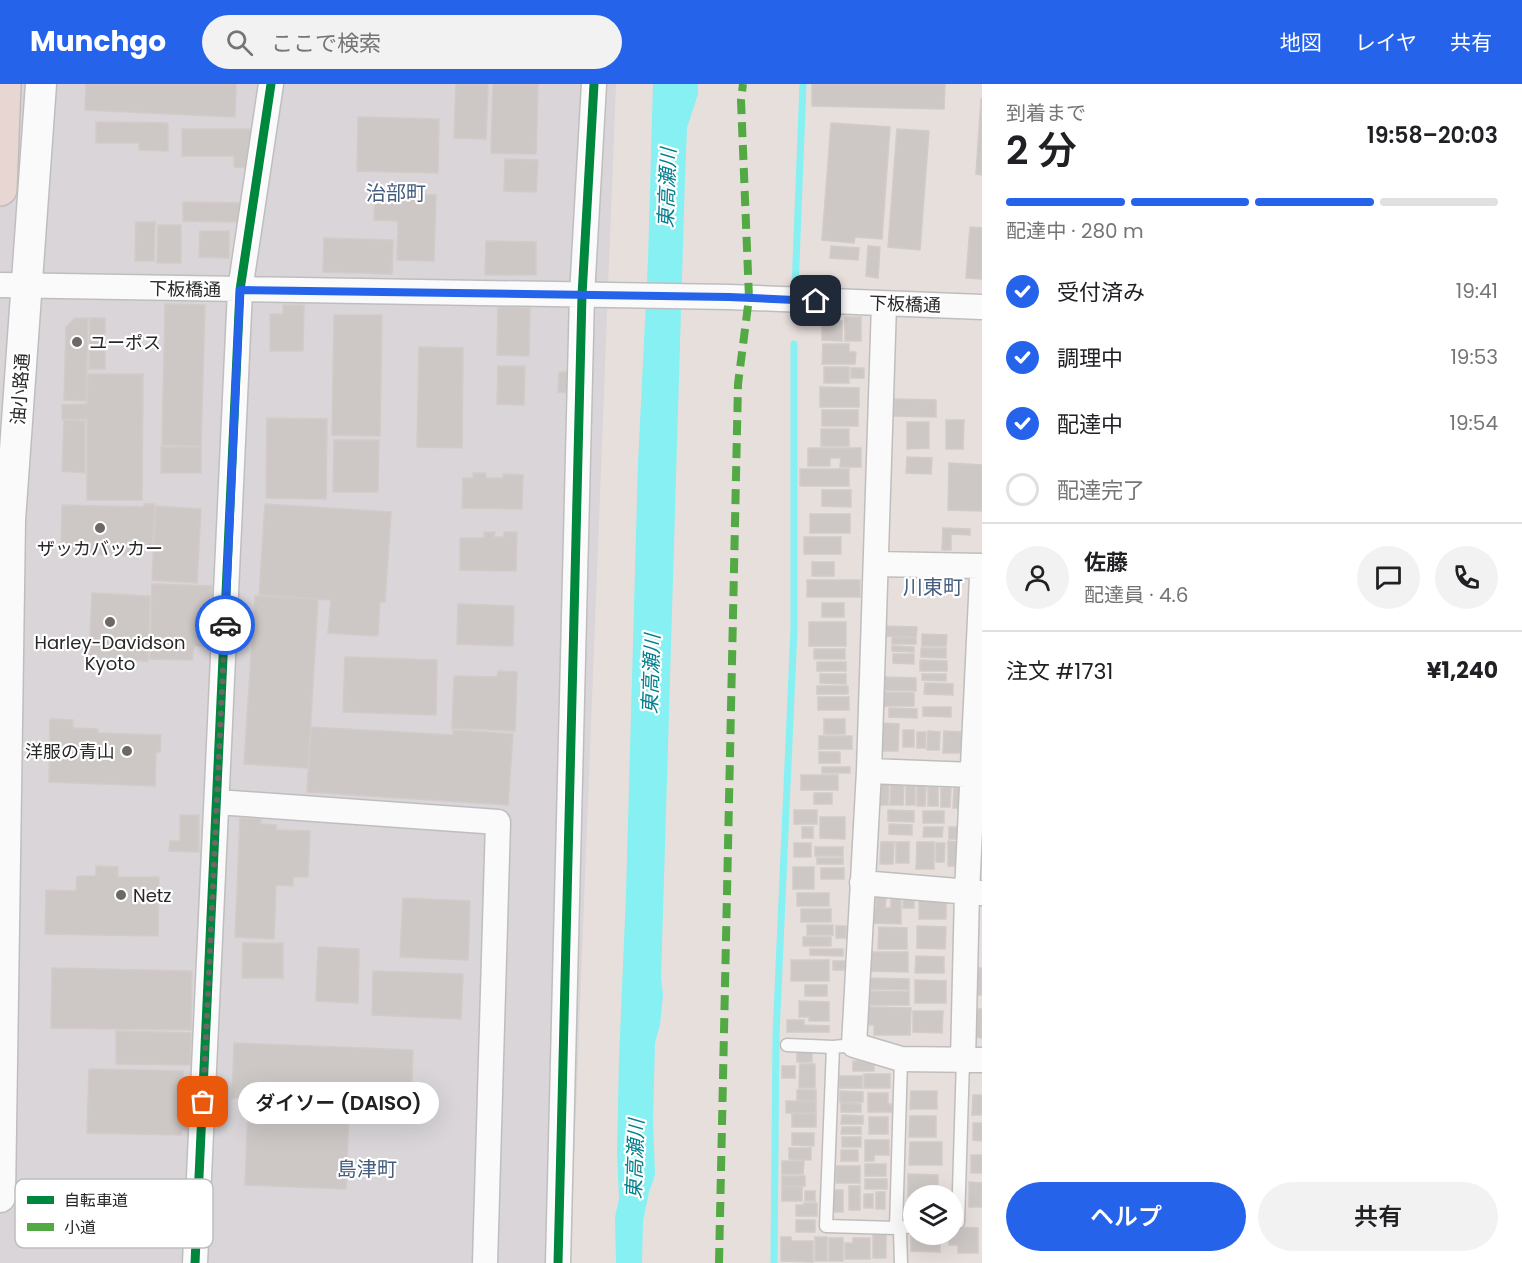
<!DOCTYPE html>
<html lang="ja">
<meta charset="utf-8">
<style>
:root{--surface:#fff;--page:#f2f2f2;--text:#202124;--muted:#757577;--line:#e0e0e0;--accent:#2563eb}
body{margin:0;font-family:Poppins,"Noto Sans JP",sans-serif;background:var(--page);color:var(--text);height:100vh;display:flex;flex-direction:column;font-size:22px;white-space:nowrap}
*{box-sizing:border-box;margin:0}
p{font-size:20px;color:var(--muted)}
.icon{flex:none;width:33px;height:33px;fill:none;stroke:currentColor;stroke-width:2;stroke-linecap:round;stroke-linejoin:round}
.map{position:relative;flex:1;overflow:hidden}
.side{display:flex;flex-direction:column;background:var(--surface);width:540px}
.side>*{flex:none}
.fabs{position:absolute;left:903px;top:1101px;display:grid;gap:12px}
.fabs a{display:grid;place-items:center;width:60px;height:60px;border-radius:50%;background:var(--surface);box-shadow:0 6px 24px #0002;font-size:30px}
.pin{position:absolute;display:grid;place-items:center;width:51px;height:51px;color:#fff;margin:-26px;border-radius:12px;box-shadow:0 3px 9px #0006}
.courier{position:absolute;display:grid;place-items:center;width:60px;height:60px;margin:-30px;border:4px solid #2563eb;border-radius:50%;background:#fff;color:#222;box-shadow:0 2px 8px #0007}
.bubble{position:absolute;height:42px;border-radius:21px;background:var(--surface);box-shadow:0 6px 24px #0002;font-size:20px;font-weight:600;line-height:42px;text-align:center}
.overview em{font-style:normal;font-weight:600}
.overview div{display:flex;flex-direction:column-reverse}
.overview{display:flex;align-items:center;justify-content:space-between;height:102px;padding:0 24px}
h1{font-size:39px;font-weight:600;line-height:45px}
.bar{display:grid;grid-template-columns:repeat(4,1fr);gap:9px 6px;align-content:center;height:72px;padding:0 24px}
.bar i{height:8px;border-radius:4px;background:var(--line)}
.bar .active{background:var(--accent)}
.bar p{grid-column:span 4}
.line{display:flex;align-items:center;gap:15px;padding:0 24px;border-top:2px solid var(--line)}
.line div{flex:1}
.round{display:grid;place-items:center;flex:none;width:63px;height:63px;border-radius:32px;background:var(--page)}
ol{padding:0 24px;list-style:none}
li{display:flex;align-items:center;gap:18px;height:66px}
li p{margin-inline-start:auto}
li .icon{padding:6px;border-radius:50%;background:var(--accent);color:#fff;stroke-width:4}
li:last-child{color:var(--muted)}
li i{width:33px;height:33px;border:3px solid var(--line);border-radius:50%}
.button{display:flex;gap:12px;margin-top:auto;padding:12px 24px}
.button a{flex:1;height:69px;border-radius:36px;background:var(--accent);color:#fff;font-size:24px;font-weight:600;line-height:69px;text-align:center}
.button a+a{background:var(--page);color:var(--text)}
header{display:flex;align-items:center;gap:36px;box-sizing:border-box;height:84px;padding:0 30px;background:var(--accent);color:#fff}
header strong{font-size:28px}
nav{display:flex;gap:33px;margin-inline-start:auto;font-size:21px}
.search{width:420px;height:54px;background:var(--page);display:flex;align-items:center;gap:15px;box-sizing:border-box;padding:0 21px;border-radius:33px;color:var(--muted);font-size:22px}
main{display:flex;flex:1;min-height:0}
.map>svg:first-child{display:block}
</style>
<header>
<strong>Munchgo</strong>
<div class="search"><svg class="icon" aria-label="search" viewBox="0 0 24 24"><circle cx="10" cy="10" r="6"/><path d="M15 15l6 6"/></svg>ここで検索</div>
<nav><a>地図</a><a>レイヤ</a><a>共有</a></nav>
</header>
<main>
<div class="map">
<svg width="982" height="1179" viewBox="0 0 982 1179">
<rect width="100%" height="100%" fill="#e7dfdc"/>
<path fill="#d9d5d9" d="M0,0H616L570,1179H0Z"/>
<path fill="#87f0f2" d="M653,0H698V10L687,44L685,93L661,895L663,910L660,941L655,959L653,1035L655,1091L649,1108L643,1137L642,1179H616L615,1133L619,1115L617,1069L619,975L626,810L638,379L648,176Z"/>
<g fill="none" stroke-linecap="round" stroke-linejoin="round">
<path stroke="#87f0f2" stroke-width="7" d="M795,204L803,0
M774,1179L776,951L794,545V260"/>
</g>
<path fill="#cdc8c6" stroke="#d2cbc8" stroke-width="1.5" d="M86,0H236L235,33L85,26Z
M456,0H488L486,55L454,54Z
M493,0H538L536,70L491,69Z
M812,0H945L944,25L812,22Z
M981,15H982V91L976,90Z
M358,33L439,35L438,89L357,87Z
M96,38L168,39V67L139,66V59H96Z
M831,39L890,43L882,155L855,153L854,159L822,156Z
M182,45H251V84L234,83V72H182Z
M897,45L929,47L920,166L888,163Z
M505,75L538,76L536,108L504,107Z
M375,109L436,111L434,177L397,176L398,137L374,136Z
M183,118L242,119L241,138L183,137Z
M136,138H155L154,177H135Z
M158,141H181V179H157Z
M970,143L982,144V195L966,194Z
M200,147H229V174L199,173Z
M324,154L393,156L392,190L323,188Z
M486,157L536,158V191H485Z
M831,162L859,164L858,176L830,174Z
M868,162L880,163L878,194L866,192Z
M165,220L205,221L201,362L162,361Z
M283,221H304L303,267H270V230H283Z
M498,223L530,224L529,272L497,271Z
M334,231H382L380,352L332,351Z
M845,233H861V257H845Z
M75,234H88L86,317L64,316L66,243Z
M90,234H105V285H89Z
M822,236L842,237V257L822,256Z
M823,260H849V268H856L855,280H822Z
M419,263L463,264L462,364L417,363Z
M498,282H525L524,321L497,320Z
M824,283H849V299H824Z
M851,284H864V294H851Z
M559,288H574L573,309L558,308Z
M88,290H143L142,416H87V335H62V321L87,320Z
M820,303L859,304V323H820Z
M895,315L936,316V333L894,332Z
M822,326H858V342H822Z
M267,334L327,335L326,415L266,414Z
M64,336L85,337V389L62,387Z
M946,336H964L963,365H946Z
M907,338H929V364L907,365Z
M821,345H849V362H821Z
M334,356H379L378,408H333Z
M161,363H201V389H161Z
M808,364H861V383H840L841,374H830V382H808Z
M907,373L932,374L931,390L906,389Z
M949,379L982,381V427L948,426Z
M800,385H849V402H800Z
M473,389H486V394H503V390L523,391L522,425L462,424L463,394H473Z
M822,406H851V423L822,422Z
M144,420H155L152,466H143V471H75V465H61L62,421L144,423Z
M265,420L391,428L385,518H380L378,552L328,549L331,516L259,511Z
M156,422L201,425L197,499L152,496Z
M810,430H850V449H810Z
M943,444L970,445V451L951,450V466H942Z
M484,448H495L494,453H504V448H517L516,487L460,486V454H484Z
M804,453H841V470H804Z
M812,478H834V492H812Z
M807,496H860V513H807Z
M152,500L212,502L209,562H194L192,576L150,575Z
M92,509L150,512L148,577L89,575Z
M255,512L318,515L308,684L244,680Z
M822,519H844V533H822Z
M458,520L514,522L513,562L457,560Z
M809,538H846V562H809Z
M885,542L917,543L916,553L885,552Z
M922,550L947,551L946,562H922Z
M892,553L916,554V560H892Z
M892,562L914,563V568L892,567Z
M921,564H946V574L921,573Z
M814,565H845V575H814Z
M893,570H914V580L893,579Z
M345,573L437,576L436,631L343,628Z
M920,576L947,577V587H920Z
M817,578H846V587H817Z
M498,587L517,588L515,647L452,644L454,592L497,593Z
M820,590H846V600L820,599Z
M922,590H946V597L922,596Z
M884,593L916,594V607L884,606Z
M925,599L953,600V611L924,610Z
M817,602H848V610H817Z
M882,608L914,609V622H882Z
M818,613H849V626H818Z
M923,623H951V633L923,632Z
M889,624L917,625V634L889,633Z
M50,635L73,636V644L98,645V649L161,651L160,668H156L155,702L49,698Z
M824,635H845V650H824Z
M881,639L899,640L898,667H880Z
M311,643L453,651V646L513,650L508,721L307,708Z
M903,646H914V663H903Z
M928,647L940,648L939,666H927Z
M944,647L962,648L961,669H943Z
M917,648H926L925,664H917Z
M819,652H852V665H819Z
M819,668H840V679H819Z
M822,683H850V689H822Z
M801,691H838V706H801Z
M876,696L889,697L888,721H876Z
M891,697L904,698L903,721H890Z
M906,700H915V721H906Z
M917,701H926L925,722H917Z
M928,702L938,703V722H928Z
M941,704H951L950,723H941Z
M954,704H965L964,724H953Z
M814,709H832V720H814Z
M794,726H817V740H794Z
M888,726L914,727V738L888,737Z
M923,727H944V739H923Z
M180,731H199V768L169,767L170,757H180Z
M820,733H845V755L820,754Z
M240,734L261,735L260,740L276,741V746L310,747L308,793H293V802L276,801L274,855L235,853Z
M889,740L912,741V751L889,750Z
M802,743H813V754H802Z
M924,743H943L942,753H923Z
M949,743H958V755H949Z
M948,757L957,758V782H948Z
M881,758H894L893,780H880Z
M896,758H909V779H896Z
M917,758H934V785H916Z
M794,759H811V773H794Z
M936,759H945L944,778H936Z
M815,763H843V772H815Z
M817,774H843V780H817Z
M96,782L118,783V793H159L158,852L45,850L46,806L76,807L77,792H96Z
M793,783H814V805H793Z
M821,784H844V795H821Z
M904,806H914V824H903Z
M797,809H829V822H797Z
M876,812H886L885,824H891V814H901V840L871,839V823L876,824Z
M919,812H946V835H919Z
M403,814L470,817L468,876L400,873Z
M801,825H831V838H801Z
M807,841H833V851H807Z
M836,842H846V854H836Z
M917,842L946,843L945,865L917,864Z
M879,843L907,844V865H878Z
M803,853H831V862H803Z
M243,859H283V894H242Z
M318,863L359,865L358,919L316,917Z
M810,865H843V872L810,871Z
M870,868H908V888L869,887Z
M916,872L944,873V889H915Z
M791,876H829V897H791Z
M833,877H848V886H833Z
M52,884L192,887L191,946L51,944Z
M977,884H982V911H976Z
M373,887L463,890L461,935L372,931Z
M867,894L909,895V906L867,905Z
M915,896L946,897V919H915Z
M805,901H827V912H805Z
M867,907L909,908V921H867Z
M799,917L829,918V937H809V933H799Z
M868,923L911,924L910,951H874V941H867Z
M976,925H982V954L975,953Z
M913,927H943L942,949L913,948Z
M787,936H804V941L829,942V948H787Z
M116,947L191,949L190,981L116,980Z
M234,959L413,966L411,1021L232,1014Z
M797,968L812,969V978H797Z
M853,977H874V987H853Z
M800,980H815V1004H799Z
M782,982H795V994H782Z
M89,985L183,987L182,1014H189V1046H182L181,1051L87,1049Z
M864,990H890V1004H864Z
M839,992H862V1004H839Z
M797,1006H816V1017L797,1016Z
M840,1007L863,1008V1018H840Z
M911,1007H937V1025H910Z
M868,1009H888V1020H892V1028H868Z
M973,1011H982V1031H972Z
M786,1017H816V1029H786Z
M841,1019L861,1020V1028H841Z
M248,1024L349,1028L346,1105L245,1101Z
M792,1030H816V1043H792Z
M842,1031L863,1032V1040H841Z
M910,1032H936V1053H909Z
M869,1033H888V1050H869Z
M973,1039H982V1057L973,1056Z
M842,1043H861V1050H841Z
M792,1049H814V1062L792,1061Z
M842,1053H861V1063H842Z
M865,1056H889V1071H874V1077H865Z
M910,1058H942V1081H909Z
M789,1064H811V1076L789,1075Z
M841,1066H858V1077H841Z
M971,1071H982V1089H971Z
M782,1077H804L803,1090H782Z
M865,1080H886V1092H865Z
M836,1082H860V1099H836Z
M908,1090L938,1091V1112H914V1114H908Z
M782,1092H805V1102H782Z
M865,1095H887V1105H865Z
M969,1098L982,1099V1123H969Z
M849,1102H860V1126H849Z
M782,1103H802V1117H782Z
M831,1106H843V1128H831Z
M805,1107H815V1117H805Z
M876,1108H885V1125H876Z
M864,1110H873V1124H864Z
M804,1119H817V1132H796V1121H804Z
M796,1136H815V1148H796Z
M911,1143H914V1150H940V1168L911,1167Z
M952,1143L978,1144V1169H958V1161H949L950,1150H952Z
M873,1149H886V1174H873Z
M781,1153H791V1157H813V1178L781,1177Z
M815,1153H827V1177H815Z
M829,1154H843V1177H829Z
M853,1154H870V1175H845V1159H853Z"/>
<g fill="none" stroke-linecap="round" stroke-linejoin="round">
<g stroke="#bfbebf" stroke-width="15">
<path id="service" d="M787,961L833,963L854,961
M833,963L826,1142L896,1144L914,1142
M952,1139L958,1138L963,976
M901,1179L900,1147L896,1144L901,975"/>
</g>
<g stroke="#bfbebf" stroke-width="27">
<path id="minor" d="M0,201L729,213L982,223
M884,220L869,687L854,961L901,975L982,976
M876,480L982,482
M869,687L973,691
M217,718L498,738L485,1179
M862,799L982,809
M963,976L967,808L982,493
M195,1179L240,206L271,0
M558,1179L582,211L594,0"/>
</g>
<g stroke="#bfbebf" stroke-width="33">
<path id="tertiary" d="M0,1113L10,436L41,0"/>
</g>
<g stroke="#bfbdbb" stroke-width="36">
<path id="motorway" d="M0,105L4,0"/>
</g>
<use href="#service" stroke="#fbfafa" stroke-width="12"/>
<use href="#minor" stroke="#fbfafa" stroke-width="24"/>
<use href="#tertiary" stroke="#fbfafa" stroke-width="30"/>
<use href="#motorway" stroke="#e8d6d2" stroke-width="33"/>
<path stroke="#53aa44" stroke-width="8" stroke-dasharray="15 8" stroke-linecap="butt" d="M719,1179L738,300L749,214L741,16L743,0"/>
<g stroke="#fff" stroke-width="13">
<path id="cycleway" d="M195,1179L240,206L271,0
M558,1179L582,211L594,0"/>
</g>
<use href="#cycleway" stroke="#00873e" stroke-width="9"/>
</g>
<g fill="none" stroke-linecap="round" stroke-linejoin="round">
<path stroke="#6b6867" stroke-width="6" stroke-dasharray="0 10.8" d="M203,1018L225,541"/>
<path stroke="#2563eb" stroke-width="8" d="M225,541L240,206L729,213L816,217"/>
</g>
<g fill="#6b6867" stroke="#fff" stroke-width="2">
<circle cx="77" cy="258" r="6"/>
<circle cx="100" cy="444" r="6"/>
<circle cx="110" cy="538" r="6"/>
<circle cx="127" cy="667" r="6"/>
<circle cx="121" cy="811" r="6"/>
</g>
<g text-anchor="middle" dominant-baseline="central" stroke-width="4.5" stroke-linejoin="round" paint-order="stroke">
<g font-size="18" fill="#282828" stroke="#fff">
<text transform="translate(185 205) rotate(1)">下板橋通</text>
<text transform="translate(905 220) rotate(2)">下板橋通</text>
<text transform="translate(20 305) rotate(-86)">油小路通</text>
</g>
<g font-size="18" fill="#282828" stroke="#fff" text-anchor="start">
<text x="89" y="258">ユーポス</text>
<text x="100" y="464" text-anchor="middle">ザッカバッカー</text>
<text x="110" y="558" text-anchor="middle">Harley-Davidson<tspan x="110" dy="21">Kyoto</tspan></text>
<text x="115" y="667" text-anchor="end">洋服の青山</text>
<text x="133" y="811">Netz</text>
</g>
<g font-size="20" font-style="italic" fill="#03808d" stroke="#fff">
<text transform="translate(667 104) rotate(-88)">東高瀬川</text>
<text transform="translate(651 590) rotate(-88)">東高瀬川</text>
<text transform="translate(635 1075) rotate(-88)">東高瀬川</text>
</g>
<g font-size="20" fill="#445c7d" stroke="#fff">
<text x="396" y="109">治部町</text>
<text x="933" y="503">川東町</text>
<text x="367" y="1085">島津町</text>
</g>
</g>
<rect x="15" y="1095" width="198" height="69" rx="9" fill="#fff" stroke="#bebebe" stroke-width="1.5"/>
<rect x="27" y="1112" width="27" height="8" fill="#00873e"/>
<rect x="27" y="1139" width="27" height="8" fill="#53aa44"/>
<g font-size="16" fill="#282828">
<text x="64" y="1122">自転車道</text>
<text x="64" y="1149">小道</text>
</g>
</svg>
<div class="fabs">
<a><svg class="icon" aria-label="layers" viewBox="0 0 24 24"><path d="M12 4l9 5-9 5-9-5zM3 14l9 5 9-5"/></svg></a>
</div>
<div class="pin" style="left:203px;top:1018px;background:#ea580c"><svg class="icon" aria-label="bag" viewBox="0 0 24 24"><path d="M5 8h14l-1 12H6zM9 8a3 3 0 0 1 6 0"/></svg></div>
<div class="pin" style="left:816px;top:217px;background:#1f2937"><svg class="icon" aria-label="home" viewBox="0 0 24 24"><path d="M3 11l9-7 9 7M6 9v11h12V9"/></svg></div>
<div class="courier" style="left:225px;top:541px"><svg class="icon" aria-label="car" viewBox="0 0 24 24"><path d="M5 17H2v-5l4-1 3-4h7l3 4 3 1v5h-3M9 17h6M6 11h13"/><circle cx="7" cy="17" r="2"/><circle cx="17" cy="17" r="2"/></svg></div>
<div class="bubble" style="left:238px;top:998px;width:201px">ダイソー (DAISO)</div>
</div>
<section class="side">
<div class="overview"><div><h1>2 分</h1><p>到着まで</p></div><em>19:58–20:03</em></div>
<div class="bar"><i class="active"></i><i class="active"></i><i class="active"></i><i></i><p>配達中 · 280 m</p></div>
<ol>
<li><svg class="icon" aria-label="check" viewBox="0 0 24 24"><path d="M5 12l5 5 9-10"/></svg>受付済み<p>19:41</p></li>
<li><svg class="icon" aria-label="check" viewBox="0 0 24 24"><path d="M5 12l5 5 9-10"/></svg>調理中<p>19:53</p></li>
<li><svg class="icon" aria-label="check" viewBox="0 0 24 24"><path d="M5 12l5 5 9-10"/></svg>配達中<p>19:54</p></li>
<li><i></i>配達完了</li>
</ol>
<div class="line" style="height:108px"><a class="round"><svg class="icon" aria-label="person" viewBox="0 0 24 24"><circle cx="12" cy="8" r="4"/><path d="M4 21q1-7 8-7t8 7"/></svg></a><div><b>佐藤</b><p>配達員 · 4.6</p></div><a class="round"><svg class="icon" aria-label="chat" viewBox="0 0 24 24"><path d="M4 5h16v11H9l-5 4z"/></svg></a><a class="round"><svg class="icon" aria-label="phone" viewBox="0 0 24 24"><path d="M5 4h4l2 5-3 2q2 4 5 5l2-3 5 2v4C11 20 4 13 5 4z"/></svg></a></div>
<div class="line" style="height:78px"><div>注文 #1731</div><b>¥1,240</b></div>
<div class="button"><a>ヘルプ</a><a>共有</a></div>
</section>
</main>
